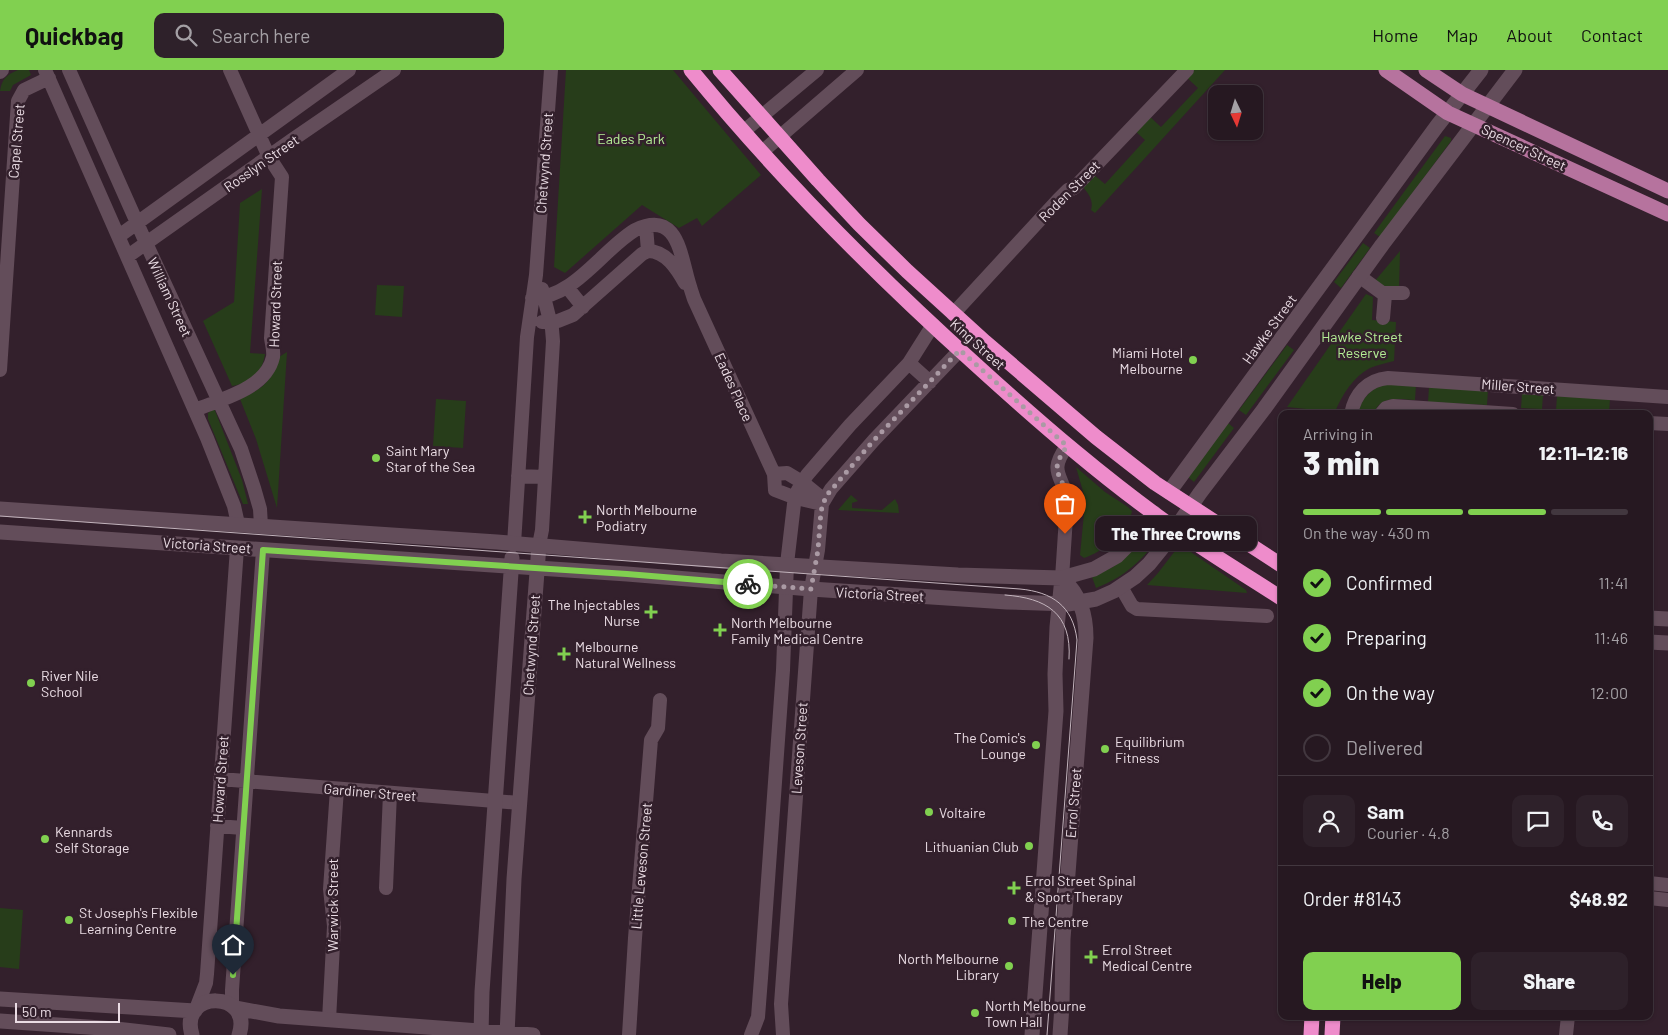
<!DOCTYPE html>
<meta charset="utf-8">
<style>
:root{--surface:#261821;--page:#2e212a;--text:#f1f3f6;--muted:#a4a0a5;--line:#42373f;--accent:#81d050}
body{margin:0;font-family:Barlow,sans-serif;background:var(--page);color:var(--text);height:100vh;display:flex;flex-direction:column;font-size:19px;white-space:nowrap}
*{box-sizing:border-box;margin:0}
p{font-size:16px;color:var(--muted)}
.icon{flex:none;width:28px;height:28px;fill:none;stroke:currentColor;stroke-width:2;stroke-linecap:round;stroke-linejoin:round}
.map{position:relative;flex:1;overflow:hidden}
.drawer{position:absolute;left:1278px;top:340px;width:375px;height:610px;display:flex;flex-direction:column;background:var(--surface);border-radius:10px;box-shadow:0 1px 4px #0004,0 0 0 1px var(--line)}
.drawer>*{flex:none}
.needle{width:32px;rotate:176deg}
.buttons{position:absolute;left:1208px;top:15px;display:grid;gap:10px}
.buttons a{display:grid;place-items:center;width:55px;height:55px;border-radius:10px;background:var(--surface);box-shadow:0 1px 4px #0004,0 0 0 1px var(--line);font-size:25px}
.scale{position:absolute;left:15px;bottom:12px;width:105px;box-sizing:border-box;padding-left:5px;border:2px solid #eadce4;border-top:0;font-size:14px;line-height:18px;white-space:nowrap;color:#eadce4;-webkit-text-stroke:4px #33202c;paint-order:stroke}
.pin{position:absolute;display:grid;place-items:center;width:42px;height:42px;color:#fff;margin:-51px -21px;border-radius:50% 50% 50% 0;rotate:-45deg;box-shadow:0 0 5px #0007}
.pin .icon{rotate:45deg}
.courier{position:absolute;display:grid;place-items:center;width:50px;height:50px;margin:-25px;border:4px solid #81d050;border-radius:50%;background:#fff;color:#222;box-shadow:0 1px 6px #0007}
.bubble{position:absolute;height:35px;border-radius:10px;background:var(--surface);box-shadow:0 1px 4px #0004,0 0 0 1px var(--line);font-size:16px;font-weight:800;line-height:35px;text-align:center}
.summary em{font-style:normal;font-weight:800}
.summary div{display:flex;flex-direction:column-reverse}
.summary{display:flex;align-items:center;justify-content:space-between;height:85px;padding:0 25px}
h1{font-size:32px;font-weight:800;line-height:38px}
.bar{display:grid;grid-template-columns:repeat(4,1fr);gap:8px 5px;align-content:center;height:60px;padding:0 25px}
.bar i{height:6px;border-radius:4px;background:var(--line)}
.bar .on{background:var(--accent)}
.bar p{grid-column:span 4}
.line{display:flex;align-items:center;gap:12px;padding:0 25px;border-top:1px solid var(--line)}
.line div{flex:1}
.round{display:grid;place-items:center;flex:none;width:52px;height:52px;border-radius:10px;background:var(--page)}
ol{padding:0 25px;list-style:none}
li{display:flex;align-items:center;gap:15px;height:55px}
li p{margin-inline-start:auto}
li .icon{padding:5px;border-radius:50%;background:var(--accent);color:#111;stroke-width:4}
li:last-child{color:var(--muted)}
li i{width:28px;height:28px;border:2px solid var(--line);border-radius:50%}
.action{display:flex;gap:10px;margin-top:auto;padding:10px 25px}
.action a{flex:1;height:58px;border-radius:10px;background:var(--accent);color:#111;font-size:20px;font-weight:800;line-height:58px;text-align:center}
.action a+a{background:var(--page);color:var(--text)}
header{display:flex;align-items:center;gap:30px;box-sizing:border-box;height:70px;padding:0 25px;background:var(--accent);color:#111}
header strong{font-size:24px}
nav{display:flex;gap:28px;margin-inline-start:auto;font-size:18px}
.search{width:350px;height:45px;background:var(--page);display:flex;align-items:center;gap:12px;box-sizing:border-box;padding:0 18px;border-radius:10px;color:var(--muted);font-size:19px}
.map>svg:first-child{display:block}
</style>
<header>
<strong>Quickbag</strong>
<div class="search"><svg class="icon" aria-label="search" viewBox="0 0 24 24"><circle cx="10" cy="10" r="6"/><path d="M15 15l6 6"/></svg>Search here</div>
<nav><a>Home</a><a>Map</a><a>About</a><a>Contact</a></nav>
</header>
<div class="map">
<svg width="1668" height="965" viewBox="0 0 1668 965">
<rect width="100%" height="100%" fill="#33202c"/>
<path fill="#273d1a" d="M18,0H29L31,5L13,15L10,21H0C2,8 7,5 18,0Z
M566,0H673L761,105L702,156L697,148L679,158L642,135L565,203L554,197Z
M1191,0H1225L1095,143L1091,140C1094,130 1088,123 1082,116L1094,105L1105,114L1145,70L1134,60L1148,45L1161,57L1198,18L1185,6Z
M1445,66L1451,68V71L1380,167L1374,163Z
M262,119L250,283L265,284C261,306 253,312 232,316L203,251L234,232L240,133Z
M1363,173L1370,178L1341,218L1334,212Z
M1400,181L1399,220H1385L1374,212Z
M377,215L404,216L402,247L375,245Z
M1366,224L1373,227L1372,250L1396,252L1394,291C1386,293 1377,295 1370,298C1353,307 1342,325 1335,342L1287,337Z
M1287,275L1294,280L1246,345L1239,340Z
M287,282L277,438L256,369L240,329C263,319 272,311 279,287Z
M1384,315H1416L1415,330C1400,329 1379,325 1374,344H1358C1361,329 1370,319 1384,315Z
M1429,317L1488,320L1487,335L1428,332Z
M1522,323L1543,325L1542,339L1521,338Z
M1557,326L1610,329L1609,344L1556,340Z
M436,329L466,331L463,378L433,376Z
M214,338L242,410L248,434H243L208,349V343Z
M1228,353L1234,358L1194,412L1188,407Z
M1076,397L1105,422L1128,437L1132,441C1128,462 1103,482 1084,488L1080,485L1085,433L1084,425Z
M851,425L858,431L852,433V438L882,440L895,429L898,435L899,443L838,440Z
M1152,457L1161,464C1144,489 1125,507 1096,518L1092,507L1113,497Z
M1182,476L1246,520L1247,523L1147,515L1158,503L1178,477Z
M0,838L23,840L19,899L0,897Z"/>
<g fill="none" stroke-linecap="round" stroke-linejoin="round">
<path stroke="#634d5a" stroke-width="14" d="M45,0L207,368L234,436L238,454
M69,0L146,173L241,379L254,418L260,439L261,456
M0,2L2,0
M744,61L817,0
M762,82L857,0
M646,156L648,181
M119,166L349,0
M648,181C666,181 677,199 685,213
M128,186L292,70L394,0
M1359,206L1385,225L1383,248
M567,217L583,237
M1382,223H1403
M532,228C574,228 602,180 635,160C673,142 679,175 686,202C688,211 691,220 694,229L774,404L775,420L796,428L822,434
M953,244L1058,130L1068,120L1074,118L1187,0
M542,252L558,251L573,245L642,184L648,181
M909,293L930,312
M0,300L18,31L24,20L49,8
M195,340C221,329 266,319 273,287C274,281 272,275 271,268L282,107L269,87L230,0
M1351,344C1355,324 1367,310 1388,308L1668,327
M1381,344L1386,338L1393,336L1513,344
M1649,353L1668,354
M774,404L787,403L802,412L824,430
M518,406L545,407
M514,474L527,267L536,205L551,0
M539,475L542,460L553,271L552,259L542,219
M1062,508L1067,432C1064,404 1047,404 1067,376
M1121,517L1132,536L1137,539L1267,546
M220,709L520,733
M217,756L243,758
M1649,813L1668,815
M386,818L390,723
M1649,828L1668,830
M232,936V920L263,480
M196,939L206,913L207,904L237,478
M329,950L334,856L330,819L337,719
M629,965L635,868L651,670L658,658L660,630
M751,965L758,947L761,908L783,600L787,494L794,434L798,420L807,405L850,355L909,293L933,255
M783,965L781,934L811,519L818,480L822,434L831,419L874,370L960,280
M1566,965L1568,946"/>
<path stroke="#634d5a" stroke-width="15" d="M1169,422L1437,56L1481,0
M0,439L497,472L721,491L958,505L1062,508L1094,499L1117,486L1132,471L1154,443
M0,462L627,504L811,519L1007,532L1068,534L1096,529L1114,521L1135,507L1149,494L1162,478L1200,423L1264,339L1382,175L1515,0
M1649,548L1668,549
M1649,572L1668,573
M0,929L195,941
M235,938L279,946L533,965
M0,951L116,959L169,965
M192,965C178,919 254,920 239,965
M481,965L482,922L512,488
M507,965L514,809L539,475
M1032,965L1056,641L1055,604L1057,557L1062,508
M1060,965L1062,935L1063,869L1086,568C1086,544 1080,525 1062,508"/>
<path stroke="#b6739e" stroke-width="15" d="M1386,0L1448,43L1668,144
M1426,0L1462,24L1668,121"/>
<path stroke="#ee8ccb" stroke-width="15" d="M691,0C777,105 873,202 974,293C1041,354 1109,413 1184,465C1215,487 1249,507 1281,528
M720,0L818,110L859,154L907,201L985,272L1096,367L1155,413L1281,495
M1311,965L1312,946
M1332,965L1333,946"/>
<path stroke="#c3b4bd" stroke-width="1" d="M0,446L1020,519C1052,522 1073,536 1077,570L1047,965
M1005,525C1046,528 1072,543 1069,589"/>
</g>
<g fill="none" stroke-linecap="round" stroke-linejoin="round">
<path stroke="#aa9aa4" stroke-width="5" stroke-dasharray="0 9" d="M748,514L811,519L818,480L821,441L826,426L874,370L960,280L1067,376C1047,405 1063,401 1066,428C1068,440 1066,452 1065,464"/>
<path stroke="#81d050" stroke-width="6" d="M233,905L263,480L627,504L748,514"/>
</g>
<g fill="#81d050" stroke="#33202c" stroke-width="2">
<circle cx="1193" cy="290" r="5"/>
<circle cx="376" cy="388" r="5"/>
<path d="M582.5 439.5h5v5h5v5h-5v5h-5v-5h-5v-5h5z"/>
<path d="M648.5 534.5h5v5h5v5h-5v5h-5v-5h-5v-5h5z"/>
<path d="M717.5 552.5h5v5h5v5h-5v5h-5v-5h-5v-5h5z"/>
<path d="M561.5 576.5h5v5h5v5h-5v5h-5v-5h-5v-5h5z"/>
<circle cx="31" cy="613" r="5"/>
<circle cx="1036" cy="675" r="5"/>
<circle cx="1105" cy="679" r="5"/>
<circle cx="929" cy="742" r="5"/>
<circle cx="45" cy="769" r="5"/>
<circle cx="1029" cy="776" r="5"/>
<path d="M1011.5 810.5h5v5h5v5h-5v5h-5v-5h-5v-5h5z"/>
<circle cx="69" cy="850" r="5"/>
<circle cx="1012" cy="851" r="5"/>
<path d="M1088.5 879.5h5v5h5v5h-5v5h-5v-5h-5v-5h5z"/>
<circle cx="1009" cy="896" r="5"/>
<circle cx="975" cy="943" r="5"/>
</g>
<g text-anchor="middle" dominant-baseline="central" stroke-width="5" stroke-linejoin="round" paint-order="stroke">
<g font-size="14" fill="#b4ee95" stroke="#33202c">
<text x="631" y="68">Eades Park</text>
<text x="1362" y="266">Hawke Street<tspan x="1362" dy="16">Reserve</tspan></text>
</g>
<g font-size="14" fill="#eadce4" stroke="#33202c">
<text transform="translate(16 71) rotate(-85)">Capel Street</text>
<text transform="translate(1524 77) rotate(25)">Spencer Street</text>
<text transform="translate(261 93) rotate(-35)">Rosslyn Street</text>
<text transform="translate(544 93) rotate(-86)">Chetwynd Street</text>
<text transform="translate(1069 121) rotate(-45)">Roden Street</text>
<text transform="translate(170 227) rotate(65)">William Street</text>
<text transform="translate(275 234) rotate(-88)">Howard Street</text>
<text transform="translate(1269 259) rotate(-54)">Hawke Street</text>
<text transform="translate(978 274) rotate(42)">King Street</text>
<text transform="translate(1518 316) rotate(4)">Miller Street</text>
<text transform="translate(734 317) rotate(66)">Eades Place</text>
<text transform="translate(207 475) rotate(4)">Victoria Street</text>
<text transform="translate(880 524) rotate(3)">Victoria Street</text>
<text transform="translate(531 575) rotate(-86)">Chetwynd Street</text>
<text transform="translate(799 678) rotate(-86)">Leveson Street</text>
<text transform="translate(220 709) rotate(-86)">Howard Street</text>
<text transform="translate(370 722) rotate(5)">Gardiner Street</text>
<text transform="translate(1073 733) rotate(-85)">Errol Street</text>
<text transform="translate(641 796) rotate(-85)">Little Leveson Street</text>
<text transform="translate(332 835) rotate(-90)">Warwick Street</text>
</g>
<g font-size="14" fill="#eadce4" stroke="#33202c" text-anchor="start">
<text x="1183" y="282" text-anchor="end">Miami Hotel<tspan x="1183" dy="16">Melbourne</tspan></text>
<text x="386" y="380">Saint Mary<tspan x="386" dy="16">Star of the Sea</tspan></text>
<text x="596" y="439">North Melbourne<tspan x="596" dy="16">Podiatry</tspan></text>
<text x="640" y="534" text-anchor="end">The Injectables<tspan x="640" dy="16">Nurse</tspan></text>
<text x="731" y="552">North Melbourne<tspan x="731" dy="16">Family Medical Centre</tspan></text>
<text x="575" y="576">Melbourne<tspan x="575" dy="16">Natural Wellness</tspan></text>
<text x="41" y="605">River Nile<tspan x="41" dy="16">School</tspan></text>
<text x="1026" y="667" text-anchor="end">The Comic's<tspan x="1026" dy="16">Lounge</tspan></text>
<text x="1115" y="671">Equilibrium<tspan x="1115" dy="16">Fitness</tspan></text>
<text x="939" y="742">Voltaire</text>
<text x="55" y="761">Kennards<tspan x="55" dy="16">Self Storage</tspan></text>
<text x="1019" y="776" text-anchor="end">Lithuanian Club</text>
<text x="1025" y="810">Errol Street Spinal<tspan x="1025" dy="16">&amp; Sport Therapy</tspan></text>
<text x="79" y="842">St Joseph's Flexible<tspan x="79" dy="16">Learning Centre</tspan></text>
<text x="1022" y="851">The Centre</text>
<text x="1102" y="879">Errol Street<tspan x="1102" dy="16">Medical Centre</tspan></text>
<text x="999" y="888" text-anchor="end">North Melbourne<tspan x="999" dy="16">Library</tspan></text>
<text x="985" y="935">North Melbourne<tspan x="985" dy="16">Town Hall</tspan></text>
</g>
</g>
</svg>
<div class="buttons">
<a><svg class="needle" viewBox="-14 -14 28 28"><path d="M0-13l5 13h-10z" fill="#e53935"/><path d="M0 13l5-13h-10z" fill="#a4a0a5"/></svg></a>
</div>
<div class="scale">50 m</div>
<div class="pin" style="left:1065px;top:464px;background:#ea580c"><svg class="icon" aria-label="bag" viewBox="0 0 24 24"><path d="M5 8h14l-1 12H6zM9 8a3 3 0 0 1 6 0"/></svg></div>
<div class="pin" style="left:233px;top:905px;background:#1f2937"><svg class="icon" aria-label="home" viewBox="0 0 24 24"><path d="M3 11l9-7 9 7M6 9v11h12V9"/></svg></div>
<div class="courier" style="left:748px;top:514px"><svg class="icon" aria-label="bike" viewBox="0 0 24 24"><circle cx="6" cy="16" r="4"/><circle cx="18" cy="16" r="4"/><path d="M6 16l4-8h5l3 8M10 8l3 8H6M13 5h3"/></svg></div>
<div class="bubble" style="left:1095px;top:446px;width:162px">The Three Crowns</div>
<section class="drawer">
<div class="summary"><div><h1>3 min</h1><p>Arriving in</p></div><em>12:11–12:16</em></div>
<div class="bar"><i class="on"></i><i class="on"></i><i class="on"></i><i></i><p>On the way · 430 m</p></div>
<ol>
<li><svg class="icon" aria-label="check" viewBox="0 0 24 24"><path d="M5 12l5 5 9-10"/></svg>Confirmed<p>11:41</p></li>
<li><svg class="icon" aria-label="check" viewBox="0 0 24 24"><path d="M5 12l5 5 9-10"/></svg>Preparing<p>11:46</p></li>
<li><svg class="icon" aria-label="check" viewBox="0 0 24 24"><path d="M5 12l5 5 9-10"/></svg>On the way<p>12:00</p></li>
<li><i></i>Delivered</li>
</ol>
<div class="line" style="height:90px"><a class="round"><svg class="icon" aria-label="person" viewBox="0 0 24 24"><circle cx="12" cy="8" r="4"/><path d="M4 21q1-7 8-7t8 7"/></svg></a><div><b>Sam</b><p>Courier · 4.8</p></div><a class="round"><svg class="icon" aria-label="chat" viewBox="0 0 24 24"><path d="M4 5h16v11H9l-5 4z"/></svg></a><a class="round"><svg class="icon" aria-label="phone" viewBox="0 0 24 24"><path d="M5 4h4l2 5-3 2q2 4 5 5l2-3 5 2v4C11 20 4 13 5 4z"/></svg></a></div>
<div class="line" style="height:65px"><div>Order #8143</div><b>$48.92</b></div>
<div class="action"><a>Help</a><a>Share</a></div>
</section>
</div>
